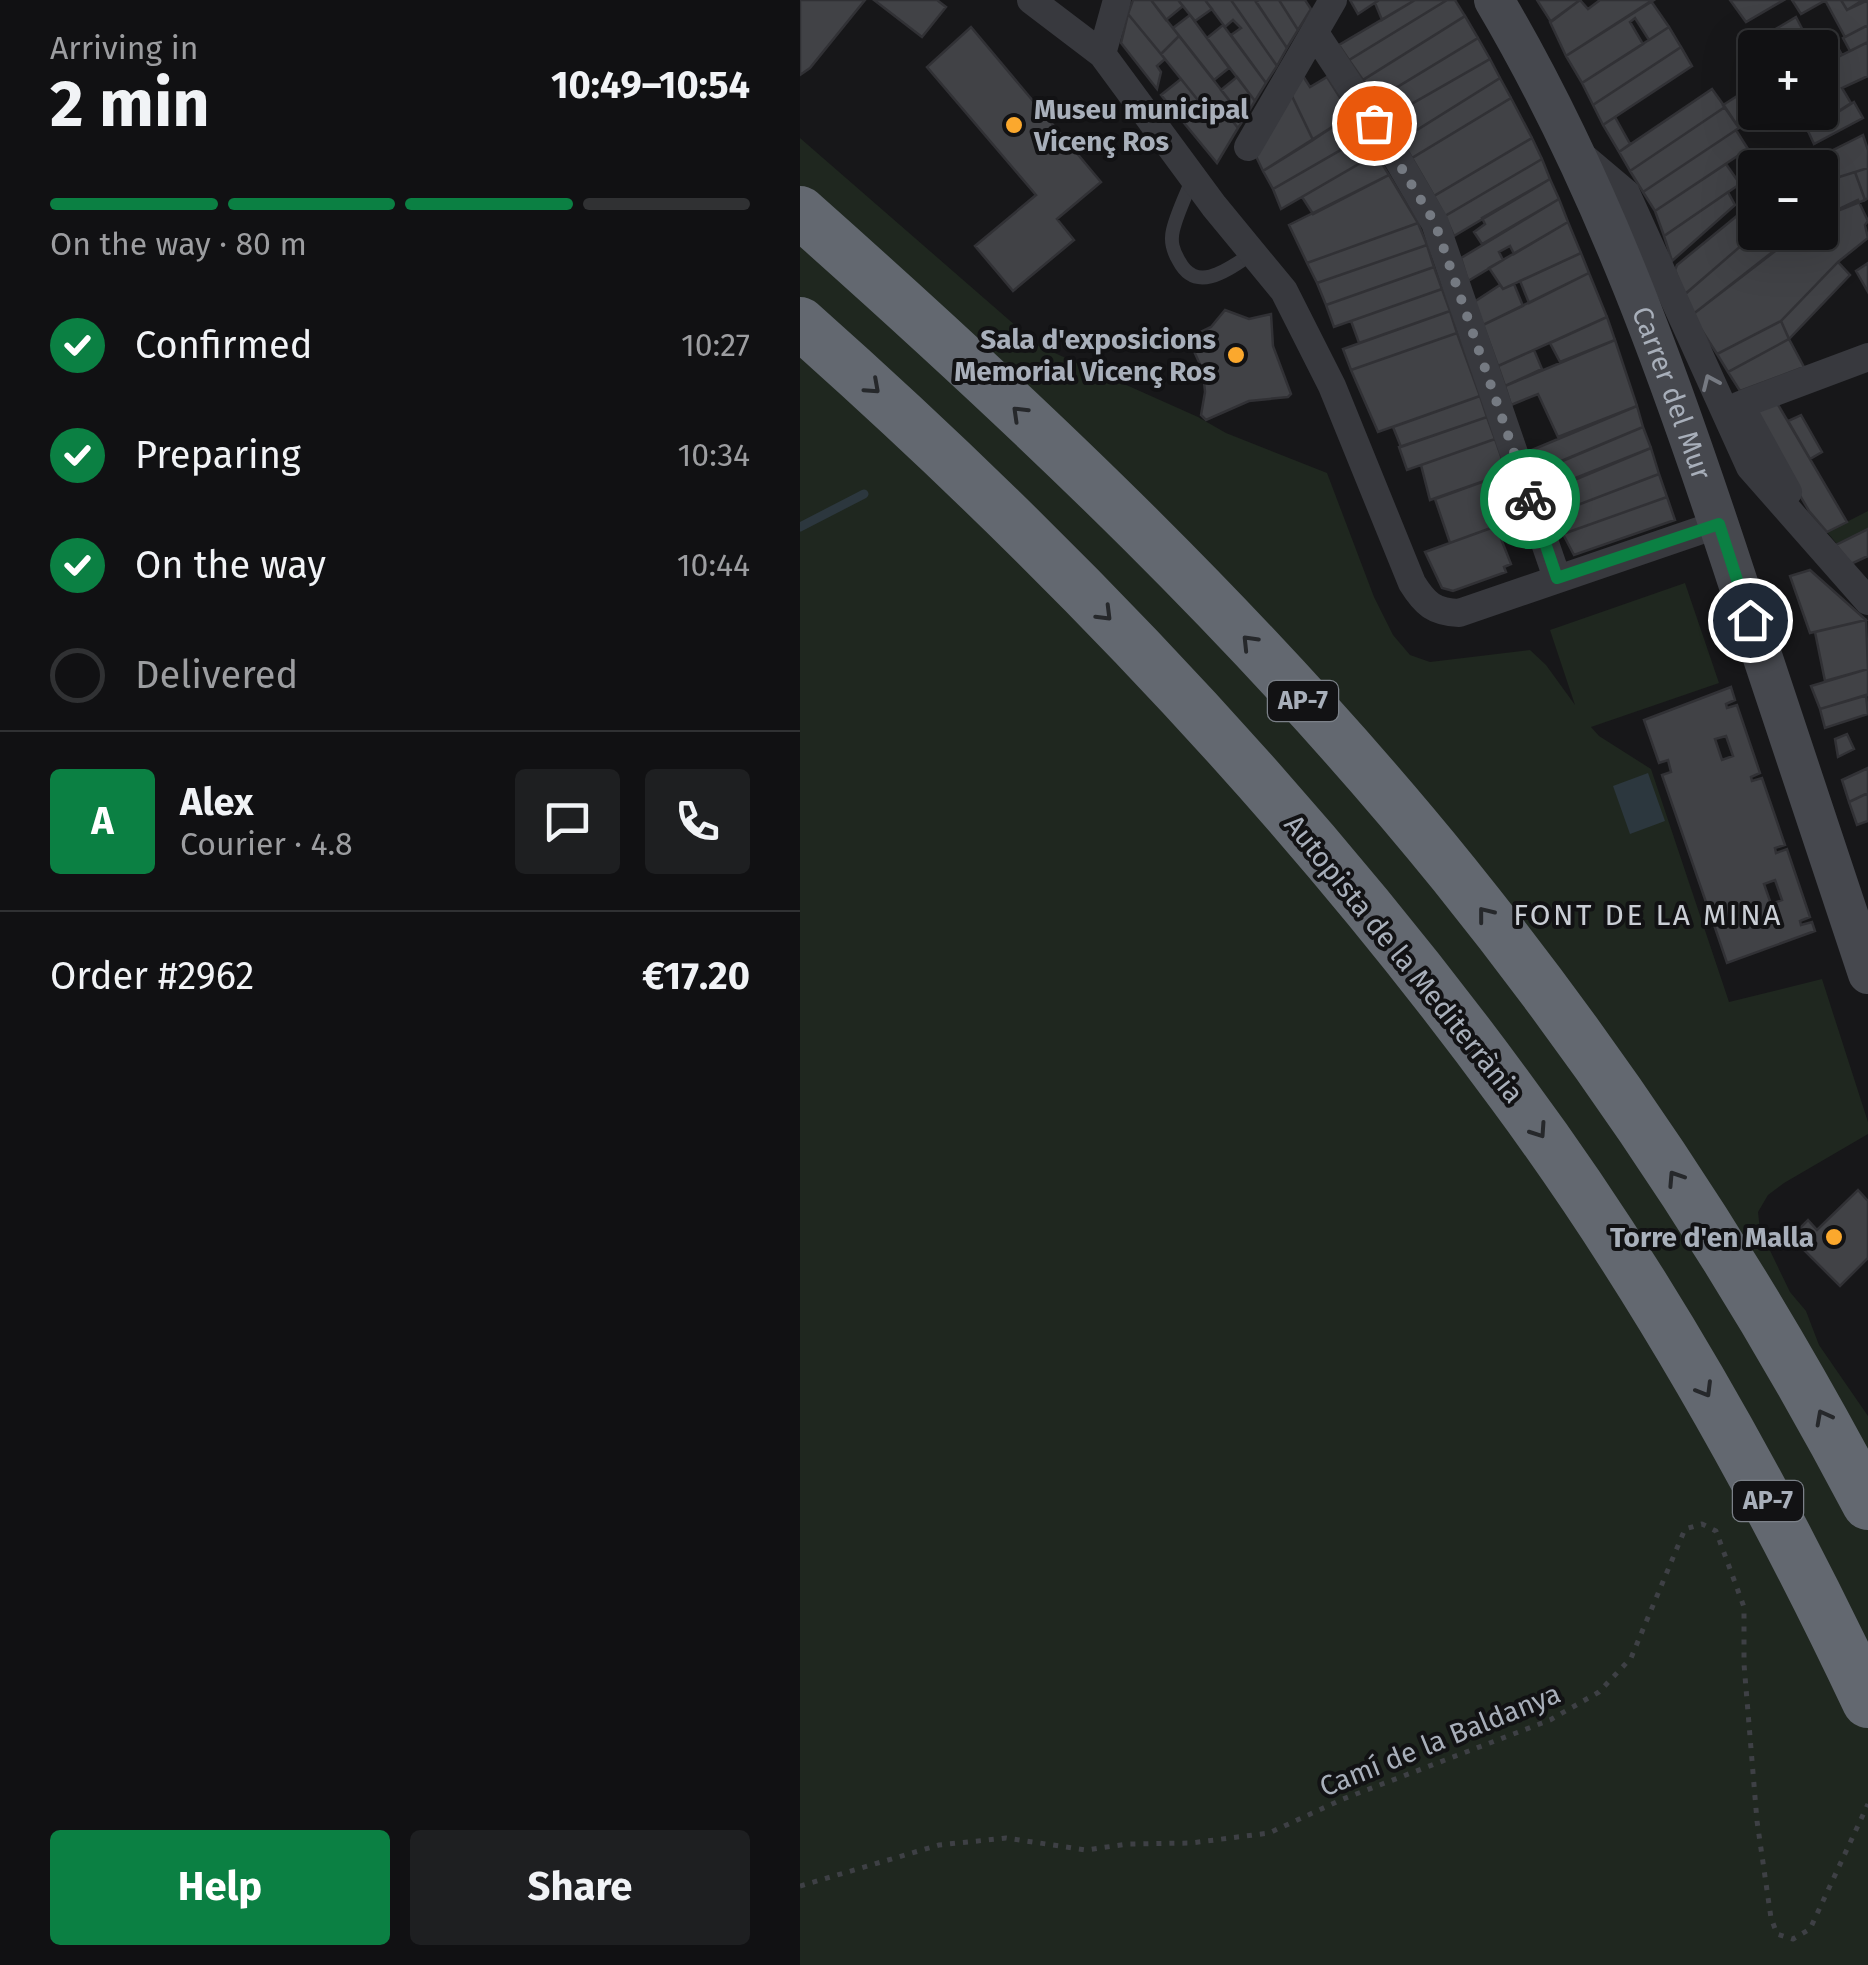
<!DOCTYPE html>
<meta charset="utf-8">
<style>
:root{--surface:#111113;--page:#1e1f21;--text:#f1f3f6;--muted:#9c9da0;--line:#303133;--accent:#0b8043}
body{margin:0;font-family:"Fira Sans",sans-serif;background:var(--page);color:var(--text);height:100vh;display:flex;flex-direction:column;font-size:38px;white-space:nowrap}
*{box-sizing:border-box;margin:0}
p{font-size:32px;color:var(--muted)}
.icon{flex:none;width:55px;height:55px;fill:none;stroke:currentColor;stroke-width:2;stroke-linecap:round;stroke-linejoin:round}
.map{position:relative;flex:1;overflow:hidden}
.details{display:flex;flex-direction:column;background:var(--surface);width:800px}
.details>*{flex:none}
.controls{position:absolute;left:938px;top:30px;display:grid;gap:20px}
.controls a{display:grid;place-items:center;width:100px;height:100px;border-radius:10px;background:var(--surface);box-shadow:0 10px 40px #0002,0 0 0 2px var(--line);font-size:50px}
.pin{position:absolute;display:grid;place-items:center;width:85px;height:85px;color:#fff;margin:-42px;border:5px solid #fff;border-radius:50%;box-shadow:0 2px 10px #0007}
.courier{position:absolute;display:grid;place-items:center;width:100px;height:100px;margin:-50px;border:8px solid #0b8043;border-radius:50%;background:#fff;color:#222;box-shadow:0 2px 12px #0007}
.overview em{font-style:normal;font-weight:700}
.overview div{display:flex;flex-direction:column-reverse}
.overview{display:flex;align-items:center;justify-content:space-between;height:170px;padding:0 50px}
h1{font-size:65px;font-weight:700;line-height:75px}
.bar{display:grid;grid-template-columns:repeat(4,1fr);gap:15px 10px;align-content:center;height:120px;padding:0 50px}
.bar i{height:12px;border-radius:8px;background:var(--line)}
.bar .current{background:var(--accent)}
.bar p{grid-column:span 4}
.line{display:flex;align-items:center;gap:25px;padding:0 50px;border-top:2px solid var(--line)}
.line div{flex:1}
.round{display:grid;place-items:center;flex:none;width:105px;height:105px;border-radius:10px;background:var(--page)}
ol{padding:0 50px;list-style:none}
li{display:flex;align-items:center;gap:30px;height:110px}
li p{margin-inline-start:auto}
li .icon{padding:10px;border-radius:50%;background:var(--accent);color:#fff;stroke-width:4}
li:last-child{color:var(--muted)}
li i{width:55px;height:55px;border:5px solid var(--line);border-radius:50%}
.button{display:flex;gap:20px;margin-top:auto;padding:20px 50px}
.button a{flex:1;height:115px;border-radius:10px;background:var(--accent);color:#fff;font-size:40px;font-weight:700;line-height:115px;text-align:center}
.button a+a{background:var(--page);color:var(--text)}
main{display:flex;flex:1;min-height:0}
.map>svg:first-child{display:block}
</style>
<main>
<section class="details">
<div class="overview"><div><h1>2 min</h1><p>Arriving in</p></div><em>10:49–10:54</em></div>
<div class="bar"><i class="current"></i><i class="current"></i><i class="current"></i><i></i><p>On the way · 80 m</p></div>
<ol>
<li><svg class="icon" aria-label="check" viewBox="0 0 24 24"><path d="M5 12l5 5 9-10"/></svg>Confirmed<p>10:27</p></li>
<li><svg class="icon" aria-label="check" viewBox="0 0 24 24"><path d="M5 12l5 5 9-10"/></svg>Preparing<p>10:34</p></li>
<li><svg class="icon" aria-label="check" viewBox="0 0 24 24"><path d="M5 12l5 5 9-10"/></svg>On the way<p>10:44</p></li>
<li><i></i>Delivered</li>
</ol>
<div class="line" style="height:180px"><b class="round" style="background:var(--accent);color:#fff">A</b><div><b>Alex</b><p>Courier · 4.8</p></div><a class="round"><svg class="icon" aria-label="chat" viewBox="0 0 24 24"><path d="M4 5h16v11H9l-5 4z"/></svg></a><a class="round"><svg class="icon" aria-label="phone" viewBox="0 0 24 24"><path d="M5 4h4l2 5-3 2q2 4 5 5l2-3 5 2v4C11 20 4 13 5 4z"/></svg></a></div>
<div class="line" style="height:130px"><div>Order #2962</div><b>€17.20</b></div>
<div class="button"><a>Help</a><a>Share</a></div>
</section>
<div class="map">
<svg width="1068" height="1965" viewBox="0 0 1068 1965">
<rect width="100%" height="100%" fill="#171719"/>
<path fill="#1f271f" d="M0,138L239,346L398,417L426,433L527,473L574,597L593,635L610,655L630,662L730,650L746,665L775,705L750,630L885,583L919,683L791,727L799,736L851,769L929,1002L1022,979L1068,1122V1134L984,1183L968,1195L958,1212L960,1230L990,1292L1006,1311L1019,1345L1068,1416V1965H0Z
M1068,511V529L1037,544L1027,532Z"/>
<path fill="#2c373e" d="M848,773L865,821L830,834L813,786Z"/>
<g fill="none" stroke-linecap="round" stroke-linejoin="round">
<path stroke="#2c373e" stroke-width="9" d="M0,527L64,494"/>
</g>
<path fill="#414246" stroke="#313135" stroke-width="2.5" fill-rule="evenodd" d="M0,0H65L10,68L0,75Z
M74,0H137L146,7L122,37Z
M333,0H351L379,36L361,54L328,14Z
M351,0H378L383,6L366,20Z
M378,0H405L412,9L395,21Z
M405,0H431L477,66L466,83L431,35L441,28L433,20L425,27Z
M431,0H455L487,48L477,66Z
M459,0H479L498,30L487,48L456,2Z
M479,0H505L511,9L498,30Z
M550,0H579L558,14Z
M579,0H615L582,20L575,3Z
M615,0H647L549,60L539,45Z
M647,0H655L665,16L563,80L549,60Z
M737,0H780L751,22Z
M780,0L788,9L800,0H854L766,56L750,22Z
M930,0H984L946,22Z
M992,0H1026L1001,14Z
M1025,0H1041L1047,10L1068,0V25L1045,37Z
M1041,0H1063L1047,10Z
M851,1L869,27L849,40L835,18L830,22L843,44L782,83L766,56Z
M328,14L365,59L357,66L361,72L357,89L321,43Z
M390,15L429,68L414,80L373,28Z
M665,16L678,38L576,100L563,80Z
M996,17L1012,48H968L962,37Z
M423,25L466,83L455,101L407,38Z
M1068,25V42L1050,51L1043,38Z
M171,27L301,182L257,219L274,240L213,291L175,246L236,195L127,67Z
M869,27L881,47L793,105L782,83Z
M379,36L444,119L438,128L419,104L409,114L361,54Z
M678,38L690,59L587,118L576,100Z
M1035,42L1042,55L1020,66V50Z
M1068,42V76L1042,88L1051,103L1008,131L1001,112H1020V66Z
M881,47L892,66L803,125L793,105Z
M690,59L700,78L601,140L587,118Z
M503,76L510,87L527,77L551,115L513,140L491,94Z
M437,77L455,101L444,119L421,90Z
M700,78L711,98L612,158L601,140Z
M381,79L409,114L419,104L438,128L417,163L361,95Z
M912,89L925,107L830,171L819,152Z
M942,93L957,117L939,128L923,105Z
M491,94L513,140L463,171L454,152Z
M711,98L732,138L634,196L612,158Z
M1054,102L1063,118L1014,144L1008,131Z
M925,107L939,128L843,192L830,171Z
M551,115L565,136L473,189L463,171Z
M815,117L830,144L819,152L803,125Z
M936,130L948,149L855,211L843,192Z
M1063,135L1068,150V168L1020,183V168H993L1007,157L1009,162Z
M565,136L576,154L481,209L473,189Z
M732,138L742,159L645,216L634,196Z
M576,154L589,175L513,214L502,197Z
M742,159L750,179L654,236L645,216Z
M926,164L940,184L864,236L855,211Z
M1068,168V198L1065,200L1055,172Z
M1055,172L1065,200L1020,218V183Z
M589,175L618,223L507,263L489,225Z
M750,179L759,199L682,244L674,232L685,224L682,218Z
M928,192L935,205L872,261L864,236Z
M759,199L768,222L714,254L710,246L699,252L703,260L668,281L661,258Z
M1058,200L1068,221L1065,225L1068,238L1038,262L981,321L917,354L892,315L998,232H1020V218Z
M955,201L957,232L884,295L875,270L877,265Z
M768,222L781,253L703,289L689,268Z
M618,223L627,245L517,283L507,263Z
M957,232H972L983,245L892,315L884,295Z
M627,245L634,267L526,305L517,283Z
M781,253L789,273L729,303L720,281Z
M1038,262L1050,275L989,339L981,321Z
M1068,263V292L1056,271Z
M634,267L642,289L534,327L526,305Z
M789,273L807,317L698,366L683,325Z
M714,284L723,306L683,325L674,302L700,285L703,289Z
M642,289L650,311L559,343L551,321Z
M425,310L449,319L471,314L473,346L491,394L488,397L449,401L406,420L401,415L405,392L403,371L388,338L411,327Z
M650,311L657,333L551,370L543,349Z
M807,317L815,340L760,362L750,343Z
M981,321L989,339L928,372L917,354Z
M657,333L680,396L578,432L551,370Z
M989,339L1004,367L940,391L928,372Z
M815,340L837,406L758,437L738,394L711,405L705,386Z
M734,350L742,369L705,386L698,366Z
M680,396L687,417L601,447L593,427Z
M977,403L1047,522L1027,532L1009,511L952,413Z
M837,406L843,427L734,473L727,452Z
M1001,415L1022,452L1010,459L988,421Z
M687,417L695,439L607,470L599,447Z
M843,427L851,448L763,483L754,464Z
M695,439L707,473L630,500L621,465Z
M851,448L859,474L754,514L743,493Z
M707,473L722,517L650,543L635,499Z
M859,474L867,497L763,534L754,514Z
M867,497L875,520L774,555L763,534Z
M696,526L711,564L704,567L706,572L653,591L642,588L625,552Z
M1068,529V556L1051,564L1036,545Z
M1010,570L1066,620L1010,633L990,576Z
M1066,620L1068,669L1025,681L1015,632Z
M1068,669V695L1020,709L1011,686Z
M931,687L935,700L926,704L927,708L937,705L960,773L951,777L952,781L962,778L985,845L975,848L976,853L987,849L1010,917L1000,921L1001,925L1012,922L1015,931L927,963L912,919L921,916L917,905L908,908L862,775L871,772L868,760L859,763L844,720ZM926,736L933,756L922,760L915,739ZM975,880L982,900L971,904L964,884Z
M1066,695L1068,714L1025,728L1020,709Z
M1047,734L1054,749L1038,757L1035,739Z
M1068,768V793L1049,802L1042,780Z
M1068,793V821L1057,825L1049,802Z
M1058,1190L1068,1201V1258L1040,1286L1000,1246L1004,1242L995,1233L1008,1220L1017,1230Z"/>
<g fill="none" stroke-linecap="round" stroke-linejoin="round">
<path stroke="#3e4045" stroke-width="5" stroke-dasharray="5 8" stroke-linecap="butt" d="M0,1886L139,1845L206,1838L286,1850L328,1844L391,1843L469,1833L543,1799L750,1720L799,1692L831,1658L885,1529L902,1524L916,1531L944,1607V1664L957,1821L971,1918L977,1934L993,1939L1010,1929L1068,1804"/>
<path stroke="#38393e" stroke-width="14" d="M393,178C386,195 377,213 373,230C370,242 373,251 379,261C397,295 430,268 453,253"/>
<path stroke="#38393e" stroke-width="28" d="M231,0L302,54L414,206L484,291L532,386L612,583C625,604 634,612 659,613L919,524
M515,33L594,153L635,223L757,578
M302,54L317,0
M448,147L533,0
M781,155L826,193L950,467L1068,601
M988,492L940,405L1068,357"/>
<path stroke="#46484e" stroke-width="40" id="s1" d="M694,0C802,183 873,384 939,586C982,715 1025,845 1068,974"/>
<path stroke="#636870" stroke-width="52" d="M0,212C232,418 459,633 654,874C812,1070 951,1281 1068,1504
M0,323C261,555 505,810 712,1093C852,1282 968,1490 1068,1702"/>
</g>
<defs><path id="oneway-chevron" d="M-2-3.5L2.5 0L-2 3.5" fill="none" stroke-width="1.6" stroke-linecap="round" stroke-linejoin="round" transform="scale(2.5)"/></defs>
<use stroke="#767a82" href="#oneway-chevron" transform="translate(910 382) rotate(-114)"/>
<g stroke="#26282b">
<use href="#oneway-chevron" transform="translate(73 387) rotate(42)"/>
<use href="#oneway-chevron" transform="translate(219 413) rotate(-136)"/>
<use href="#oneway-chevron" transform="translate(305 614) rotate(45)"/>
<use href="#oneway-chevron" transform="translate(449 642) rotate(-134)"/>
<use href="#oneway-chevron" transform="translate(685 914) rotate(-128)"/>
<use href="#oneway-chevron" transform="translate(739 1131) rotate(56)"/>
<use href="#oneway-chevron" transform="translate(875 1178) rotate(-123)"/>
<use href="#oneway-chevron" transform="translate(905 1390) rotate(59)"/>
<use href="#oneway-chevron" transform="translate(1023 1417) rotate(-118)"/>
</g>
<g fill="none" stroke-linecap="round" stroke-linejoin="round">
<path stroke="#757a82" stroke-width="10" stroke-dasharray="0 18" d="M574,123L635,223L730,499"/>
<path stroke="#0b8043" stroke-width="12" d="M730,499L757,578L919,524L950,620"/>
</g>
<g fill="#fba82d" stroke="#121214" stroke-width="4">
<circle cx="214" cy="125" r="10"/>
<circle cx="436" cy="355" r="10"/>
<circle cx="1034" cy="1237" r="10"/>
</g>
<g text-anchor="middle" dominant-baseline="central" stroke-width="8" stroke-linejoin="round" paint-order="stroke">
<g fill="#121214" stroke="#7b8088" stroke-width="2.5">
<rect x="468" y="681" width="70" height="40" rx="8"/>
<rect x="933" y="1481" width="70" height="40" rx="8"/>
</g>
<g font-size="25" font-weight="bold" fill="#a8afba">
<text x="503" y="701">AP-7</text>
<text x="968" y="1501">AP-7</text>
</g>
<g font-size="28" font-weight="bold" fill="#a8afba" stroke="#121214" text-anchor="end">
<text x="234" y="109" text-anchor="start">Museu municipal<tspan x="234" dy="32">Vicenç Ros</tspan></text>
<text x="416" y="339">Sala d'exposicions<tspan x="416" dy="32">Memorial Vicenç Ros</tspan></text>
<text x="1014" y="1237">Torre d'en Malla</text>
</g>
<g font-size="28" fill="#a8afba" stroke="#121214">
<text stroke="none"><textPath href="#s1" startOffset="432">Carrer del Mur</textPath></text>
<text transform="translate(604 959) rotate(51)">Autopista de la Mediterrània</text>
<text transform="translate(640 1740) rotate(-22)">Camí de la Baldanya</text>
</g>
<g font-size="30" letter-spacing="2.5" fill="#caced5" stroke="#121214">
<text x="848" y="915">FONT DE LA MINA</text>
</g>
</g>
</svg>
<div class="controls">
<a>+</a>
<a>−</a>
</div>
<div class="pin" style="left:574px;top:123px;background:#ea580c"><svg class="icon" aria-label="bag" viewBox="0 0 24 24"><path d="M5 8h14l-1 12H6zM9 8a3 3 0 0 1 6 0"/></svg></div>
<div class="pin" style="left:950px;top:620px;background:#1f2937"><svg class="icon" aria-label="home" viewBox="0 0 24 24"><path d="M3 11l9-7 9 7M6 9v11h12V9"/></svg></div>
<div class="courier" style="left:730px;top:499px"><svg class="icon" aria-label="bike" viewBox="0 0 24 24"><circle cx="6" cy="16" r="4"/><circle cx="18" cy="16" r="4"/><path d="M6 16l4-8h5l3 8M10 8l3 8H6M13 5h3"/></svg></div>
</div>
</main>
